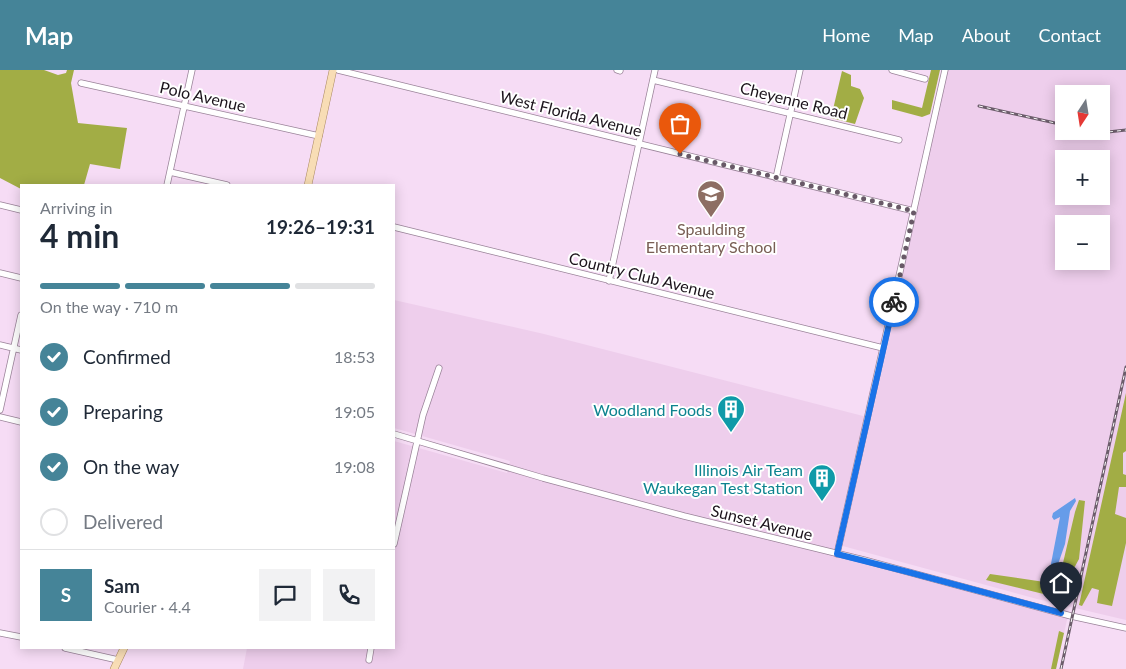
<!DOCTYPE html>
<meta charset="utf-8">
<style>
:root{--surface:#fff;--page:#f2f2f3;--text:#1f2937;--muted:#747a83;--line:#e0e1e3;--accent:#458498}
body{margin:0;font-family:Lato,sans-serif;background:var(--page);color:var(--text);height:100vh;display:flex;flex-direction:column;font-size:19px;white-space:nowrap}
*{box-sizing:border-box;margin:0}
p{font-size:16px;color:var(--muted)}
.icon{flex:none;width:28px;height:28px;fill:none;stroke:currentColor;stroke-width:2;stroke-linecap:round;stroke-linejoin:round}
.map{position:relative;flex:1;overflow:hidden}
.side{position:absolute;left:20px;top:114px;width:375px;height:465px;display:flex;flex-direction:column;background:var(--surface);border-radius:0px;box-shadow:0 2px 12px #0003}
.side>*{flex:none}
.needle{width:32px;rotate:192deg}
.buttons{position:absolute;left:1055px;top:15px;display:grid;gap:10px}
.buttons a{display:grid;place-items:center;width:55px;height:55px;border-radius:0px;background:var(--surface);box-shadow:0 2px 12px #0003;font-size:25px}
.pin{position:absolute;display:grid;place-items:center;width:42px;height:42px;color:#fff;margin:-51px -21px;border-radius:50% 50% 50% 0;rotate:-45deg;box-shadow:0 0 5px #0007}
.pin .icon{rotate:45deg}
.courier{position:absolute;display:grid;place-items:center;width:50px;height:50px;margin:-25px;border:4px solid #1a73e8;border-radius:50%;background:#fff;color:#222;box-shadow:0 1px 6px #0007}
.overview em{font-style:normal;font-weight:700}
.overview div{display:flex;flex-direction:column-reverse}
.overview{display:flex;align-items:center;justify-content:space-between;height:85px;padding:0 20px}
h1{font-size:32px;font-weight:700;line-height:38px}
.bar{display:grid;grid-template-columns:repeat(4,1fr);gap:8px 5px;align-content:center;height:60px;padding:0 20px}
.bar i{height:6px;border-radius:4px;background:var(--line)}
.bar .selected{background:var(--accent)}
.bar p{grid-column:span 4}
.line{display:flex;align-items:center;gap:12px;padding:0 20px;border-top:1px solid var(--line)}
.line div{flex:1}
.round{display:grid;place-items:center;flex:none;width:52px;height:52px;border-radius:0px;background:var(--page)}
ol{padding:0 20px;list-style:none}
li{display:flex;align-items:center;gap:15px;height:55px}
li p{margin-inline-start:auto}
li .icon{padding:5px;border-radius:50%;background:var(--accent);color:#fff;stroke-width:4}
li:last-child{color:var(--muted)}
li i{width:28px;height:28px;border:2px solid var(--line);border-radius:50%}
header{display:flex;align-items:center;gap:30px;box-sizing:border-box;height:70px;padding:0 25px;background:var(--accent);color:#fff}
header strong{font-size:24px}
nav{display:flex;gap:28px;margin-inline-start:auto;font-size:18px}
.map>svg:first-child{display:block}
</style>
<header>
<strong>Map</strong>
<nav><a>Home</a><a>Map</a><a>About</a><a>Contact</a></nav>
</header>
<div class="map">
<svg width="1126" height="599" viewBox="0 0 1126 599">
<rect width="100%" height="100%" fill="#f6dcf5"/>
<path fill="#eeceec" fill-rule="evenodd" d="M944,0H1126V550L1037,529L839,475L837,484L1069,541L1056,599H243L247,578H394V371L507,403L510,391L394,358V230L544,264L867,347ZM1064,24H1101V61H1064ZM1064,89H1101V126H1064ZM1064,154H1101V191H1064Z"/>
<path fill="#a2ad45" d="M0,0H44L58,5L66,3L67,0H74L71,13L78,53L127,58L120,99L90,94L84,115H21V119L0,108Z
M931,0H940L930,44L922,47L892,39V30L922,38Z
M842,1L851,5V16L860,19L864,28L855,54L831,48Z
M1126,323V381L1123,383V404L1126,405V417H1119L1115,444L1126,448V473L1112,536L1097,533L1099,520L1092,518L1082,536L1079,535Z
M1079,430L1085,431L1079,489L1067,511L1069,518L1068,530L986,510L990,504L1058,514L1075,442Z
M1059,561L1064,563L1056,599H1051Z"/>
<path fill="#669ce9" d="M1075,428L1076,431L1070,441L1065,474L1054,506L1049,504L1060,447L1054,450L1052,447L1053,443Z"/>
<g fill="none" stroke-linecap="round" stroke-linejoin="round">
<g stroke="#9a8399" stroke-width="7">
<path id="minor" d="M338,0L914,141
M617,0L620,1
M892,0L925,9
M653,10L899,70
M81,13L319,66
M170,102L227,115
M776,108L800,0
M167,115L192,0
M0,135L21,140
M394,157L883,278
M0,203L21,208
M609,211L655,0
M0,275L21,280
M0,340L21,245
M0,347L21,352
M394,364L543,408L684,446L864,490L1071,546L1126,558
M394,474L423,345L439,298
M837,484L945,0
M0,563L21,567
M65,578L118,590
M369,590L371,578"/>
</g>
<g stroke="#a8875f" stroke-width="8">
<path id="major" d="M308,115L333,0
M114,599L124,578"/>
</g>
<use href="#minor" stroke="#fff" stroke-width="5.5"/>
<use href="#major" stroke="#f8ddb5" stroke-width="7"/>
<g stroke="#6c5d6b" stroke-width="3">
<path id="rail" d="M979,36L1064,55
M1093,61L1108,62L1126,60
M1061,599L1126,297"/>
</g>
<use href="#rail" stroke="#fff" stroke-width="1" stroke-dasharray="4" stroke-linecap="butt"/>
</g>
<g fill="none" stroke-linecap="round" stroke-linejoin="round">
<path stroke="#685967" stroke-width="5" stroke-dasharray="0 9" d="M680,84L914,141L894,232"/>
<path stroke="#1a73e8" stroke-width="6" d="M894,232L837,484L908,502L1061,543"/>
</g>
<defs>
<g id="school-pin" transform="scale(1.4375)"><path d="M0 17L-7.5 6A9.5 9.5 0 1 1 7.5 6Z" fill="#8d6e63" stroke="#fff"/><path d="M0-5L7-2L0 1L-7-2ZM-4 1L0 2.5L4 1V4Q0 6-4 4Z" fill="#fff"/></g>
<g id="building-pin" transform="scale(1.4375)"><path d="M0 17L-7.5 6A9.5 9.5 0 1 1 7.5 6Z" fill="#0f9aa8" stroke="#fff"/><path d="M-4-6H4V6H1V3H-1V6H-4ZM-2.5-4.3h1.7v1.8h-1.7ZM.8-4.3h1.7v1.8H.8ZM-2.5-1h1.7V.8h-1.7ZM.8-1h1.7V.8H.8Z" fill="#fff"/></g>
</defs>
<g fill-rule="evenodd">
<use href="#school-pin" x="711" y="124"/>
<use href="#building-pin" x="731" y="339"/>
<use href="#building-pin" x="822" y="408"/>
</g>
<g text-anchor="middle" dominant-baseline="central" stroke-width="4" stroke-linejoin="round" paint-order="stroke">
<g font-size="16" fill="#1b131b" stroke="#fff">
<text transform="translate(203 26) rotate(13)">Polo Avenue</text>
<text transform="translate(794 30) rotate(14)">Cheyenne Road</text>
<text transform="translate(571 43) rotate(14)">West Florida Avenue</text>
<text transform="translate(642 205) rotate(14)">Country Club Avenue</text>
<text transform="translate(762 452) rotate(14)">Sunset Avenue</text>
</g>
<g font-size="16" fill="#785e54" stroke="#fff">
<text x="711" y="158">Spaulding<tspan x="711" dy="18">Elementary School</tspan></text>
</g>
<g font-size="16" fill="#0d838f" stroke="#fff" text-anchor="end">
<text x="712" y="339">Woodland Foods</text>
<text x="803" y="399">Illinois Air Team<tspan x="803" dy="18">Waukegan Test Station</tspan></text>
</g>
</g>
</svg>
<div class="buttons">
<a><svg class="needle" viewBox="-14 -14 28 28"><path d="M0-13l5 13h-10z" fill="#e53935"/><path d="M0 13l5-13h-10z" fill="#747a83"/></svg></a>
<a>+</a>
<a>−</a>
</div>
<div class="pin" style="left:680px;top:84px;background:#ea580c"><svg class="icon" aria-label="bag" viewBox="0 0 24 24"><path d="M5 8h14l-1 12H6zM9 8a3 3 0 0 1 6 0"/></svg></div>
<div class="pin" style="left:1061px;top:543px;background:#1f2937"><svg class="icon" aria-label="home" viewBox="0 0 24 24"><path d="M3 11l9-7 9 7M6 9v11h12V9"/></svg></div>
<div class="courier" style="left:894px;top:232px"><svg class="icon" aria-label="bike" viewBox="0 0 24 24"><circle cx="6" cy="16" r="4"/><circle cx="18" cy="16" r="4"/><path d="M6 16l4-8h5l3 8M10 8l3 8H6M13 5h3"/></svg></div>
<section class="side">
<div class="overview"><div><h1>4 min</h1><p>Arriving in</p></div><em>19:26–19:31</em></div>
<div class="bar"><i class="selected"></i><i class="selected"></i><i class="selected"></i><i></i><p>On the way · 710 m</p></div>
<ol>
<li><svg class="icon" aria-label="check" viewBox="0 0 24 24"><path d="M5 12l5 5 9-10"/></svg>Confirmed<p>18:53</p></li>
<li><svg class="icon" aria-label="check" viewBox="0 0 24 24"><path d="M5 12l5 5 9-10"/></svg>Preparing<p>19:05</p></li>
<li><svg class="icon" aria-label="check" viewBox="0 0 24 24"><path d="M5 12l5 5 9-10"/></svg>On the way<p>19:08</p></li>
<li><i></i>Delivered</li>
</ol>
<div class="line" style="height:90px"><b class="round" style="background:var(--accent);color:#fff">S</b><div><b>Sam</b><p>Courier · 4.4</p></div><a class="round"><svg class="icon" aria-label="chat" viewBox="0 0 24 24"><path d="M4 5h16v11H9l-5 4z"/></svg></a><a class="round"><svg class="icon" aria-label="phone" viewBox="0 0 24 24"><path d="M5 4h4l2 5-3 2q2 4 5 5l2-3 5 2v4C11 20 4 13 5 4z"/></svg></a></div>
</section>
</div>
